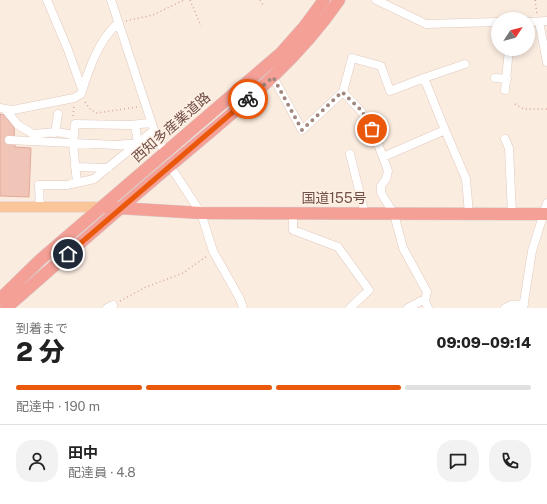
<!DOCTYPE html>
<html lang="ja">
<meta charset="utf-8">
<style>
:root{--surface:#fff;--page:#f2f2f2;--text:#222;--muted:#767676;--line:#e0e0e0;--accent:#ea580c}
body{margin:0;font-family:"Public Sans","Noto Sans JP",sans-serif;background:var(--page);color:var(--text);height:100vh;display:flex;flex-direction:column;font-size:15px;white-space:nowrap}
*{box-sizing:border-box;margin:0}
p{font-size:13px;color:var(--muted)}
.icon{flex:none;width:22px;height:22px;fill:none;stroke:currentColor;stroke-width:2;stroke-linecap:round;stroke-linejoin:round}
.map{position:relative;height:308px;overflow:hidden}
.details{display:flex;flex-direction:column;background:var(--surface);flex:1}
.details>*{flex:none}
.needle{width:26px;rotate:54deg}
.buttons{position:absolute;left:491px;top:12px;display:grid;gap:8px}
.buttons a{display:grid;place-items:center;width:44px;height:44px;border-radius:50%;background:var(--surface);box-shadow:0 2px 6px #0003;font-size:20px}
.pin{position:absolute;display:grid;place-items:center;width:34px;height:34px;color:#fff;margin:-17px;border:2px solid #fff;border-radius:50%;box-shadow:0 1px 4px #0007}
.courier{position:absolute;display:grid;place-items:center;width:40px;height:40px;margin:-20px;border:3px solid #ea580c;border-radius:50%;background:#fff;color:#222;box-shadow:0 1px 5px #0007}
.overview em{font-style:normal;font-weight:800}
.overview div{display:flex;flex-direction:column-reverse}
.overview{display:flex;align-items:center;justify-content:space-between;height:68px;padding:0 16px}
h1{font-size:26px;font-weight:800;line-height:30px}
.bar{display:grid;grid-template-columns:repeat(4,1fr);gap:6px 4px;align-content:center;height:48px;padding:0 16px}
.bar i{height:5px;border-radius:3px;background:var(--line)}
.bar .on{background:var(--accent)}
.bar p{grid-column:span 4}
.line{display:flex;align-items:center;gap:10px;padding:0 16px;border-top:1px solid var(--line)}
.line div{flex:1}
.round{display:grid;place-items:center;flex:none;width:42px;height:42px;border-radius:16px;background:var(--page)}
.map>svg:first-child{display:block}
</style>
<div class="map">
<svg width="547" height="308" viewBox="0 0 547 308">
<rect width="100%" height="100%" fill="#fbece0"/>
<path fill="#f0c5b8" stroke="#e2a999" d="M0,114L4,115L14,127L15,147L31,148L29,197L0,196Z"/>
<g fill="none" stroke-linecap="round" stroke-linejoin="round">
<g stroke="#e1c9bf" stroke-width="9">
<path id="minor" d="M47,0L68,50L82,89
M111,0L154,130L165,153
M376,0L426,24L498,22
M528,22L547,21
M539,22L547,62
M273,77L302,130L343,92L361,111L372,129L383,157L388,171L386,179L381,186V193L394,214L403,248L427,292L425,301L428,308
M495,78L507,79
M505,90L509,49
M343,92L352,58L381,66L390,91L424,78
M0,108L13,110L74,98L81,94C89,69 98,41 118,23
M5,109L18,125L33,134L57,132L74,135
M445,130L424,78L465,64
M55,133L58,114
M505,139L509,148L512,214
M9,140L116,145L138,143L135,125
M350,154L365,214
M383,157L445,130L466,179L469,214
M75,167L108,168
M174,172L201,213L213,251L240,299L243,308
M77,183L73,143L75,124L129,125L152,123
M40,207L39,185H67L94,179L154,130
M293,213V230L338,247L369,290L350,308
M107,308L113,305
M408,308L421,301H425
M505,308L511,305L524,304
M523,308L532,251L547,203"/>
</g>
<g stroke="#d7cecc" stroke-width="11">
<path id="major" d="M0,207H102"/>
</g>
<g stroke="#d7cecc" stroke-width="13">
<path id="highway" d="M102,207L201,213L547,214
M0,299L40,260L281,53L304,27L324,0
M6,308C61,260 115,212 171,165C232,113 293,67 339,0"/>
</g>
<path stroke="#d4a89c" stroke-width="1.5" stroke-dasharray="1 3" stroke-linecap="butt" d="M190,0L201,26
M260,0L263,5
M535,0L537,14
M126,21L153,15L184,0
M85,102L90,109L97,113L137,107
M515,104L524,109H547
M73,116L74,106
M120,301L146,287L183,273L207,256"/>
<use href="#minor" stroke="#fff" stroke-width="8"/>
<use href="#major" stroke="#f9c599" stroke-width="10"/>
<use href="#highway" stroke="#f5a097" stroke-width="12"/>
</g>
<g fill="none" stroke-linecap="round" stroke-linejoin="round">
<path stroke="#a1877d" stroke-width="4" stroke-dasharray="0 7.2" d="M248,99L273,77L302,130L342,92L362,111L372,129"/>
<path stroke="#ea580c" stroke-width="5" d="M68,254L248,99"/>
</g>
<g text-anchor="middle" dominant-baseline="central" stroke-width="3" stroke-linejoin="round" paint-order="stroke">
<g font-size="14" fill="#715048" stroke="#fff0e5">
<text transform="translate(171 127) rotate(-41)">西知多産業道路</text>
<text x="334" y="198">国道155号</text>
</g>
</g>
</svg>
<div class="buttons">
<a><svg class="needle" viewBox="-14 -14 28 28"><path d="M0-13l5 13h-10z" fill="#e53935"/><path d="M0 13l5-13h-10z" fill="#767676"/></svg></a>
</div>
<div class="pin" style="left:372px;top:129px;background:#ea580c"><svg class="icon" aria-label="bag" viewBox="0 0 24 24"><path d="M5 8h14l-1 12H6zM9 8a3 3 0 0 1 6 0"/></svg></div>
<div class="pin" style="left:68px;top:254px;background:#1f2937"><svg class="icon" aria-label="home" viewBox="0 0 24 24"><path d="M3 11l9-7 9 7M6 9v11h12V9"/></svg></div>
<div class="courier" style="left:248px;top:99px"><svg class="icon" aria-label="bike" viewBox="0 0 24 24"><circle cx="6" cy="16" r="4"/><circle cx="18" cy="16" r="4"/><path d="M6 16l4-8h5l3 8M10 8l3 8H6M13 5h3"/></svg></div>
</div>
<section class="details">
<div class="overview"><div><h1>2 分</h1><p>到着まで</p></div><em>09:09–09:14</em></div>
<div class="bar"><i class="on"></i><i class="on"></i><i class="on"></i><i></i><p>配達中 · 190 m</p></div>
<div class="line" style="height:72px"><a class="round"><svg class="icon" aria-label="person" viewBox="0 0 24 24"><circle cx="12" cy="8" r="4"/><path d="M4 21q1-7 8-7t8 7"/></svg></a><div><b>田中</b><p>配達員 · 4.8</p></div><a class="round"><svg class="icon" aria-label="chat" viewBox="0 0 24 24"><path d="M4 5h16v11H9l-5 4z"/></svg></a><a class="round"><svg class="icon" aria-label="phone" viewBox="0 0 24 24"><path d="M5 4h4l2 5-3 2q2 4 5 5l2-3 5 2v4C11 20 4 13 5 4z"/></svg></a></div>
</section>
